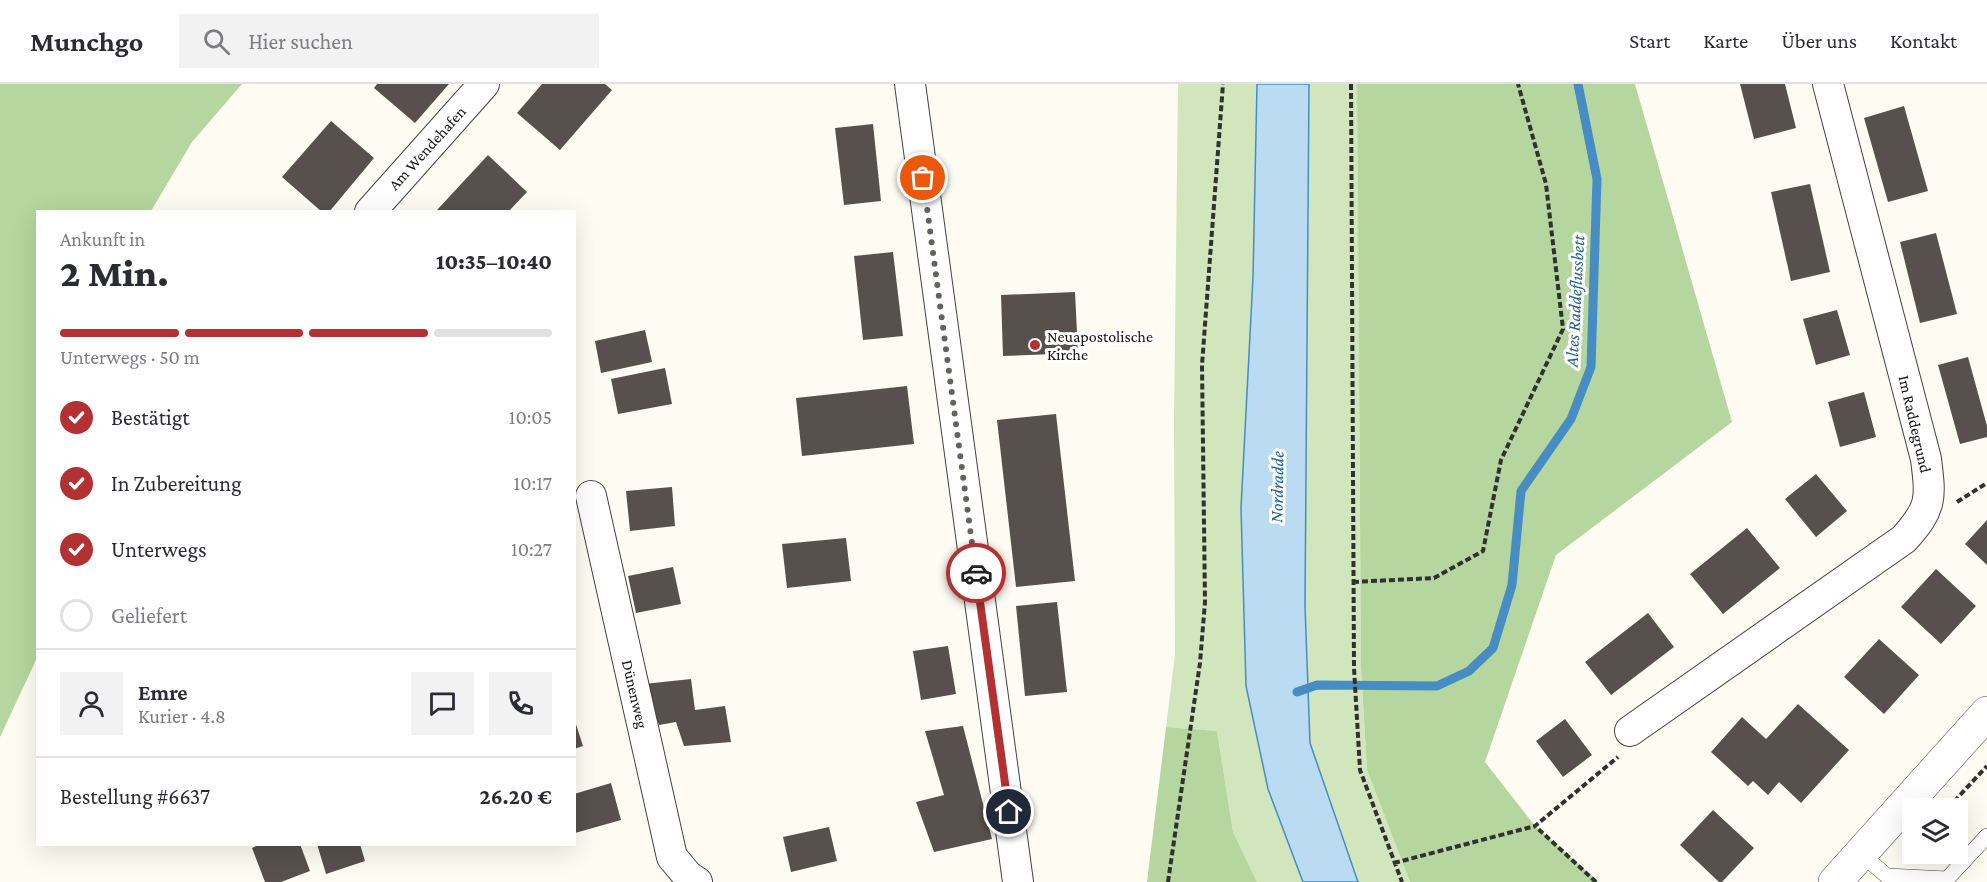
<!DOCTYPE html>
<html lang="de">
<meta charset="utf-8">
<style>
:root{--surface:#fff;--page:#f2f2f3;--text:#2b2b33;--muted:#7c7c81;--line:#e1e1e2;--accent:#b43133}
body{margin:0;font-family:"Crimson Pro",serif;background:var(--page);color:var(--text);height:100vh;display:flex;flex-direction:column;font-size:22px;white-space:nowrap}
*{box-sizing:border-box;margin:0}
p{font-size:20px;color:var(--muted)}
.icon{flex:none;width:33px;height:33px;fill:none;stroke:currentColor;stroke-width:2;stroke-linecap:round;stroke-linejoin:round}
.map{position:relative;flex:1;overflow:hidden}
.sheet{position:absolute;left:36px;top:126px;width:540px;height:636px;display:flex;flex-direction:column;background:var(--surface);border-radius:0px;box-shadow:0 6px 24px #0002}
.sheet>*{flex:none}
.buttons{position:absolute;left:1902px;top:714px;display:grid;gap:12px}
.buttons a{display:grid;place-items:center;width:66px;height:66px;border-radius:0px;background:var(--surface);box-shadow:0 6px 24px #0002;font-size:30px}
.pin{position:absolute;display:grid;place-items:center;width:51px;height:51px;color:#fff;margin:-26px;border:3px solid #fff;border-radius:50%;box-shadow:0 2px 6px #0007}
.courier{position:absolute;display:grid;place-items:center;width:60px;height:60px;margin:-30px;border:4px solid #b43133;border-radius:50%;background:#fff;color:#222;box-shadow:0 2px 8px #0007}
.summary em{font-style:normal;font-weight:800}
.summary div{display:flex;flex-direction:column-reverse}
.summary{display:flex;align-items:center;justify-content:space-between;height:102px;padding:0 24px}
h1{font-size:39px;font-weight:800;line-height:45px}
.bar{display:grid;grid-template-columns:repeat(4,1fr);gap:9px 6px;align-content:center;height:72px;padding:0 24px}
.bar i{height:8px;border-radius:4px;background:var(--line)}
.bar .on{background:var(--accent)}
.bar p{grid-column:span 4}
.line{display:flex;align-items:center;gap:15px;padding:0 24px;border-top:2px solid var(--line)}
.line div{flex:1}
.round{display:grid;place-items:center;flex:none;width:63px;height:63px;border-radius:0px;background:var(--page)}
ol{padding:0 24px;list-style:none}
li{display:flex;align-items:center;gap:18px;height:66px}
li p{margin-inline-start:auto}
li .icon{padding:6px;border-radius:50%;background:var(--accent);color:#fff;stroke-width:4}
li:last-child{color:var(--muted)}
li i{width:33px;height:33px;border:3px solid var(--line);border-radius:50%}
header{display:flex;align-items:center;gap:36px;box-sizing:border-box;height:84px;padding:0 30px;background:var(--surface);border-bottom:2px solid var(--line)}
header strong{font-size:28px}
nav{display:flex;gap:33px;margin-inline-start:auto;font-size:21px}
.search{width:420px;height:54px;background:var(--page);display:flex;align-items:center;gap:15px;box-sizing:border-box;padding:0 21px;border-radius:0px;color:var(--muted);font-size:22px}
.map>svg:first-child{display:block}
</style>
<header>
<strong>Munchgo</strong>
<div class="search"><svg class="icon" aria-label="search" viewBox="0 0 24 24"><circle cx="10" cy="10" r="6"/><path d="M15 15l6 6"/></svg>Hier suchen</div>
<nav><a>Start</a><a>Karte</a><a>Über uns</a><a>Kontakt</a></nav>
</header>
<div class="map">
<svg width="1987" height="798" viewBox="0 0 1987 798">
<rect width="100%" height="100%" fill="#fefcf2"/>
<path fill="#d1e6bd" d="M1178,0H1257L1253,193L1268,705L1303,798H1257L1233,748L1217,647L1166,643L1175,570L1174,337Z
M1309,0H1357L1361,584L1367,686L1410,798H1358L1310,659L1305,522Z"/>
<path fill="#b5d69e" d="M0,0H242L192,58L151,127L38,128L37,574L0,653Z
M1357,0H1635L1732,338L1556,471L1485,678L1535,742L1599,798H1410L1367,686L1361,584Z
M1166,643L1217,647L1233,748L1257,798H1147Z"/>
<path fill="#badbf1" stroke="#478dc3" stroke-width="1.5" d="M1257,0H1309L1305,522L1310,659L1358,798H1303L1268,705L1246,602L1241,424L1253,193Z"/>
<g fill="none" stroke-linecap="round" stroke-linejoin="round">
<path stroke="#478dc3" stroke-width="9" d="M1297,608L1317,601L1437,602L1469,587L1493,564L1512,501L1521,407L1571,335L1591,283L1597,95L1578,0"/>
</g>
<path fill="#57504c" d="M377,0H449L415,39L374,4Z
M542,0H605L612,6L560,66L517,29Z
M1740,0H1785L1796,44L1754,55Z
M1904,22L1928,107L1888,118L1864,34Z
M331,37L374,74L329,128H322L282,93Z
M873,40L881,117L844,121L835,44Z
M488,71L527,108L508,128H438L437,126Z
M1810,100L1830,188L1791,197L1771,108Z
M1936,149L1957,230L1920,239L1900,158Z
M893,168L903,252L863,256L854,172Z
M1075,208L1078,269L1003,272L1001,211Z
M1837,226L1850,271L1816,281L1803,235Z
M645,246L652,278L601,289L595,257Z
M1968,273L1987,342V353L1960,360L1938,281Z
M665,284L672,320L618,330L611,295Z
M907,302L914,360L802,372L796,314Z
M1864,308L1876,353L1840,363L1828,318Z
M1056,330L1075,497L1016,503L997,336Z
M1816,390L1847,427L1816,453L1785,415Z
M672,403L675,442L630,447L626,407Z
M1987,436V481L1965,460Z
M1747,444L1780,484L1723,530L1690,490Z
M846,454L851,497L787,504L782,460Z
M673,483L681,520L636,529L628,492Z
M1936,485L1976,522L1941,560L1901,523Z
M1057,518L1067,608L1025,612L1016,522Z
M1648,529L1674,563L1611,611L1585,578Z
M1879,555L1919,591L1884,630L1844,593Z
M948,562L956,610L921,616L913,567Z
M691,595L695,626L725,622L731,658L684,662L676,638L659,641L644,600Z
M1798,620L1849,666L1801,719L1779,698L1768,711L1753,697L1748,702L1711,668L1742,633L1766,655Z
M574,634L583,662L574,665Z
M1565,635L1592,671L1563,693L1536,657Z
M963,642L992,755L934,768L916,718L944,711L925,647Z
M611,699L621,736L575,749L574,710Z
M1713,726L1754,764L1722,798H1719L1680,761Z
M829,743L837,777L791,788L783,753Z
M261,760H300L310,787L281,798H265L252,764Z
M317,760H360L365,777L326,790Z"/>
<g fill="none" stroke-linecap="round" stroke-linejoin="round">
<g stroke="#424242" stroke-width="16">
<path id="service" d="M1860,769L1887,792L1947,795L1987,752"/>
</g>
<g stroke="#424242" stroke-width="32">
<path id="minor" d="M910,0L1018,798
M370,128L484,0
M591,412L672,773L688,792L697,798
M1630,647L1904,455C1932,424 1931,415 1926,375L1828,0"/>
</g>
<g stroke="#424242" stroke-width="34">
<path id="tertiary" d="M1835,798L1987,629"/>
</g>
<path stroke="#313131" stroke-width="4" stroke-dasharray="6 3" stroke-linecap="butt" d="M1351,0L1354,584L1360,686L1402,798
M1957,418L1987,399
M1353,498L1434,494L1483,467L1501,376L1563,245L1546,100L1518,0
M1948,724L1987,682
M1394,779L1535,742
M1168,798L1200,579L1205,518L1202,281L1223,0
M1596,798L1535,742L1618,673"/>
<use href="#service" stroke="#fff" stroke-width="15"/>
<use href="#minor" stroke="#fff" stroke-width="30"/>
<use href="#tertiary" stroke="#fff" stroke-width="33"/>
</g>
<g fill="none" stroke-linecap="round" stroke-linejoin="round">
<path stroke="#63625e" stroke-width="6" stroke-dasharray="0 10.8" d="M923,94L976,489"/>
<path stroke="#b43133" stroke-width="8" d="M976,489L1009,728"/>
</g>
<circle fill="#b43133" stroke="#fff" stroke-width="2" cx="1035" cy="261" r="6"/>
<g text-anchor="middle" dominant-baseline="central" stroke-width="6" stroke-linejoin="round" paint-order="stroke">
<g font-size="16" fill="#0f0f0f" stroke="#fff">
<text transform="translate(427 64) rotate(-48)">Am Wendehafen</text>
<text transform="translate(1915 340) rotate(77)">Im Raddegrund</text>
<text transform="translate(635 610) rotate(77)">Dünenweg</text>
</g>
<g font-size="16" fill="#0f0f0f" stroke="#fff" text-anchor="start">
<text x="1047" y="252">Neuapostolische<tspan x="1047" dy="18">Kirche</tspan></text>
</g>
<g font-size="18" font-style="italic" fill="#216097" stroke="#fff">
<text transform="translate(1575 217) rotate(-87)">Altes Raddeflussbett</text>
<text transform="translate(1277 403) rotate(-89)">Nordradde</text>
</g>
</g>
</svg>
<div class="buttons">
<a><svg class="icon" aria-label="layers" viewBox="0 0 24 24"><path d="M12 4l9 5-9 5-9-5zM3 14l9 5 9-5"/></svg></a>
</div>
<div class="pin" style="left:923px;top:94px;background:#ea580c"><svg class="icon" aria-label="bag" viewBox="0 0 24 24"><path d="M5 8h14l-1 12H6zM9 8a3 3 0 0 1 6 0"/></svg></div>
<div class="pin" style="left:1009px;top:728px;background:#1f2937"><svg class="icon" aria-label="home" viewBox="0 0 24 24"><path d="M3 11l9-7 9 7M6 9v11h12V9"/></svg></div>
<div class="courier" style="left:976px;top:489px"><svg class="icon" aria-label="car" viewBox="0 0 24 24"><path d="M5 17H2v-5l4-1 3-4h7l3 4 3 1v5h-3M9 17h6M6 11h13"/><circle cx="7" cy="17" r="2"/><circle cx="17" cy="17" r="2"/></svg></div>
<section class="sheet">
<div class="summary"><div><h1>2 Min.</h1><p>Ankunft in</p></div><em>10:35–10:40</em></div>
<div class="bar"><i class="on"></i><i class="on"></i><i class="on"></i><i></i><p>Unterwegs · 50 m</p></div>
<ol>
<li><svg class="icon" aria-label="check" viewBox="0 0 24 24"><path d="M5 12l5 5 9-10"/></svg>Bestätigt<p>10:05</p></li>
<li><svg class="icon" aria-label="check" viewBox="0 0 24 24"><path d="M5 12l5 5 9-10"/></svg>In Zubereitung<p>10:17</p></li>
<li><svg class="icon" aria-label="check" viewBox="0 0 24 24"><path d="M5 12l5 5 9-10"/></svg>Unterwegs<p>10:27</p></li>
<li><i></i>Geliefert</li>
</ol>
<div class="line" style="height:108px"><a class="round"><svg class="icon" aria-label="person" viewBox="0 0 24 24"><circle cx="12" cy="8" r="4"/><path d="M4 21q1-7 8-7t8 7"/></svg></a><div><b>Emre</b><p>Kurier · 4.8</p></div><a class="round"><svg class="icon" aria-label="chat" viewBox="0 0 24 24"><path d="M4 5h16v11H9l-5 4z"/></svg></a><a class="round"><svg class="icon" aria-label="phone" viewBox="0 0 24 24"><path d="M5 4h4l2 5-3 2q2 4 5 5l2-3 5 2v4C11 20 4 13 5 4z"/></svg></a></div>
<div class="line" style="height:78px"><div>Bestellung #6637</div><b>26.20 €</b></div>
</section>
</div>
